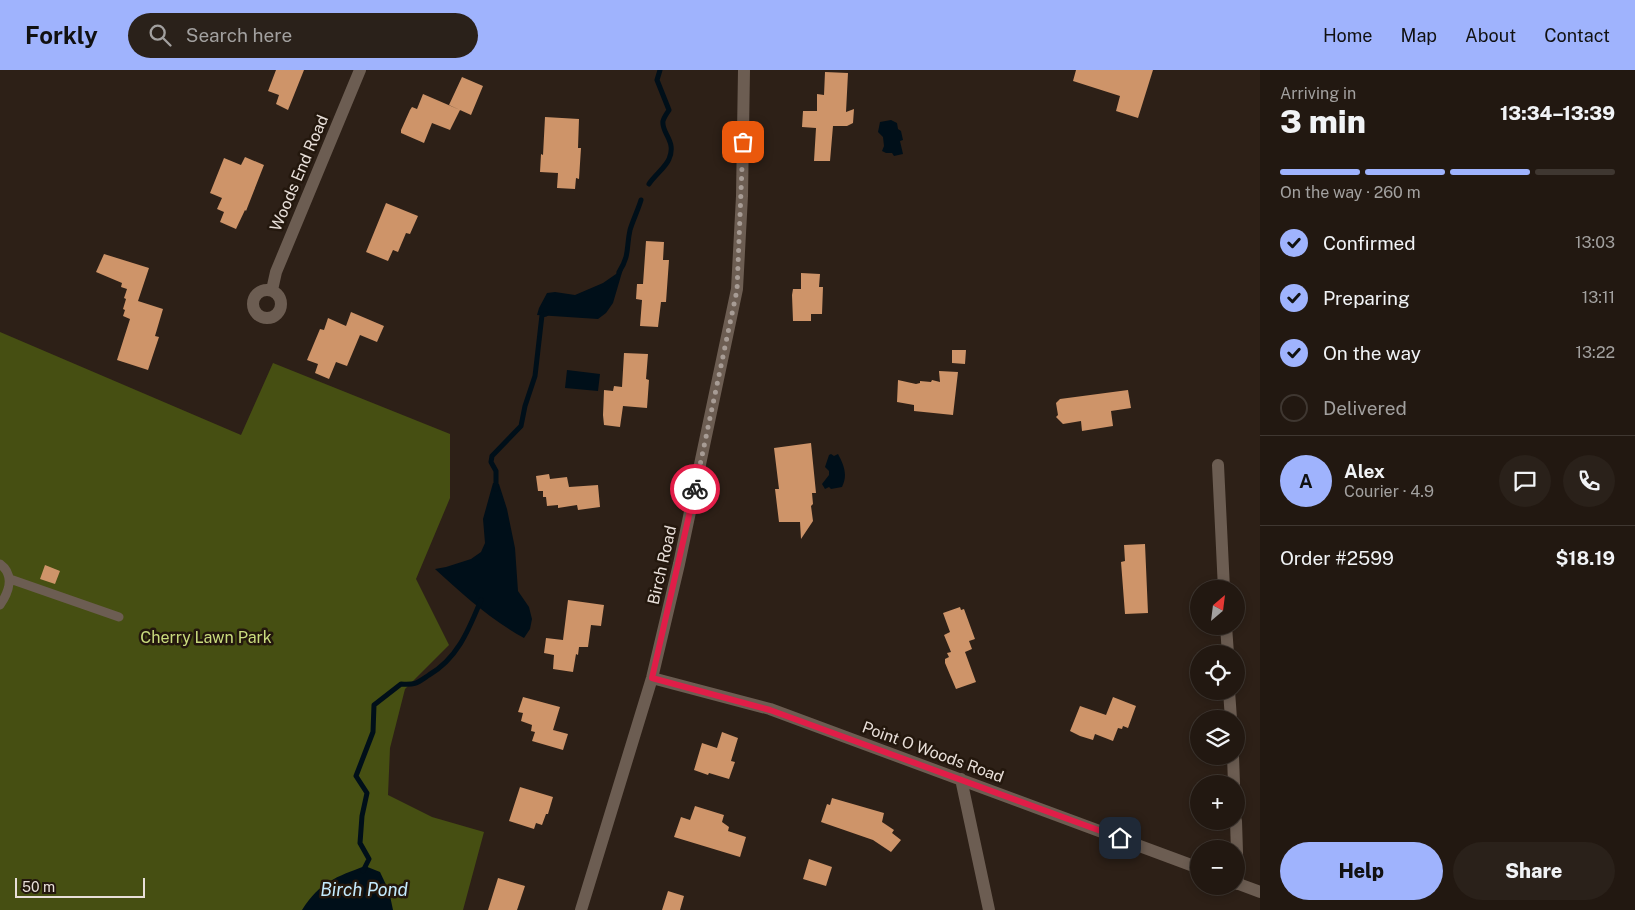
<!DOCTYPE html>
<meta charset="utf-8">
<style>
:root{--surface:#221811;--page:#2a211a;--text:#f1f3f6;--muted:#a2a09f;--line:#3f3731;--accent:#9fb3fd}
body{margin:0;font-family:"Public Sans",sans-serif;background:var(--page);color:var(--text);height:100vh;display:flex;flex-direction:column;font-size:19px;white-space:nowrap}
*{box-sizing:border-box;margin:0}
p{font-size:16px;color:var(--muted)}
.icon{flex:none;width:28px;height:28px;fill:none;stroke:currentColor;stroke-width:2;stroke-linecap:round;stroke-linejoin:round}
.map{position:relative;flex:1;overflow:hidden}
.details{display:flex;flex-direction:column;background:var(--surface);width:375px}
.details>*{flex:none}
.needle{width:32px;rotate:28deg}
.fabs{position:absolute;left:1190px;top:510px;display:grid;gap:10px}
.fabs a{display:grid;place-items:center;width:55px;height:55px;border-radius:50%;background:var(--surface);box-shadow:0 2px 8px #0003,0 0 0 1px var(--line);font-size:25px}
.scale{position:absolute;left:15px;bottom:12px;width:130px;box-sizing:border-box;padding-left:5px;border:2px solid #e8dfd9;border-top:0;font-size:14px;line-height:18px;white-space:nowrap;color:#e8dfd9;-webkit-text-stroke:4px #23170d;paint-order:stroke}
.pin{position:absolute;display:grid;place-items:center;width:42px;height:42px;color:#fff;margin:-21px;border-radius:10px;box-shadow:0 2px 8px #0006}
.courier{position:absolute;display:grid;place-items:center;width:50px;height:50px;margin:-25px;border:4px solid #e11d48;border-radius:50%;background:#fff;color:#222;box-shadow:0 1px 6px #0007}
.overview em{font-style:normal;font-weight:800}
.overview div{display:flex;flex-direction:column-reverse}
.overview{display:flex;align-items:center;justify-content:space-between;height:85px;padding:0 20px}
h1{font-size:32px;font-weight:800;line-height:38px}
.bar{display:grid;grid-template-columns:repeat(4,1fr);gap:8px 5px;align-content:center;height:60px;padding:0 20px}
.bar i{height:6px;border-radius:4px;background:var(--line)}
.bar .current{background:var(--accent)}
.bar p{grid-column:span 4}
.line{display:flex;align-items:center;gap:12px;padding:0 20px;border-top:1px solid var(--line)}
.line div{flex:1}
.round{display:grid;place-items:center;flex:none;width:52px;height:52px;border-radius:26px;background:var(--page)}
ol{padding:0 20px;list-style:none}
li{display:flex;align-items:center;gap:15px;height:55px}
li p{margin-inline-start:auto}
li .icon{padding:5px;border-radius:50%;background:var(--accent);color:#111;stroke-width:4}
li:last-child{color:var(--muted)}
li i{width:28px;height:28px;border:2px solid var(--line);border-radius:50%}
.cta{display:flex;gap:10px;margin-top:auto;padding:10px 20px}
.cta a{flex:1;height:58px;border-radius:30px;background:var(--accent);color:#111;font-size:20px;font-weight:800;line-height:58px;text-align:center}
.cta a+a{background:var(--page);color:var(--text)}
header{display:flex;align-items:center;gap:30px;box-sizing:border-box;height:70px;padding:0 25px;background:var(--accent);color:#111}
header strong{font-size:24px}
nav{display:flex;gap:28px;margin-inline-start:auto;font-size:18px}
.search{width:350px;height:45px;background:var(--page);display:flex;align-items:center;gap:12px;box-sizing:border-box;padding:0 18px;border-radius:28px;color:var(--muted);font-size:19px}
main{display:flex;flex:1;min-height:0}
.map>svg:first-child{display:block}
</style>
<header>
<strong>Forkly</strong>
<div class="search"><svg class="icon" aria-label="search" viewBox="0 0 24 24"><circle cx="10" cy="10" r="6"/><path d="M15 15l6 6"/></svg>Search here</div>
<nav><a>Home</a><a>Map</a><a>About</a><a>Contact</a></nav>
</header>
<main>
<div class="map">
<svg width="1260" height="840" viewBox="0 0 1260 840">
<rect width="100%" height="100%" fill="#2d2017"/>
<path fill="#464f12" d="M0,262L241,365L273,293L450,364V428L416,509L449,575L405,619L390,678L388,725L432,747L484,762L463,840H0Z"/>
<path fill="#000f19" d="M891,50L897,53L898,59L901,61L903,70L900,71L903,84L894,86L892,83H886L882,81L884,76L883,67L878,62L880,52Z
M620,197L623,199L613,233L606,243L598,249L537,245L539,238L547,223L555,222L575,225L603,213L616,204Z
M567,300L600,304L598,321L565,318Z
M831,384L834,386L838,384C844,395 848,405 842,417L831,419L829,417L825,419L822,414L829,405V401L825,397L829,385Z
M493,413L499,414L507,439L515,478L518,521L529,537L532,549L530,559L524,568C491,550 462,524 435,499L446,497L471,489L481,482L485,473L483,449Z
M365,796L380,802L389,821L393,840H302C320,812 336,807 365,796Z"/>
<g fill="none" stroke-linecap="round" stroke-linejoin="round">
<path stroke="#000f19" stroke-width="5" d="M649,114C654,106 666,97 669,89C677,71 661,63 663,51C664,47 667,43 669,40L657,10L660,0
M619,202C630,185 626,178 630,160C633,150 638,140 641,130
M496,419V401L491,392L492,386L521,356L525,336L535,306L542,245L546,244
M363,801L369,789L360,773L362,746L367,723L356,706L373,662L374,635L401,614C416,615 417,613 429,605C458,588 469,559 481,530"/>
</g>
<path fill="#ce9469" d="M276,0H304L288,40L276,34L279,25L268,21Z
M1076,0H1153L1138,48L1116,41L1120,26L1073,11Z
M825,2L848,3L846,42L854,39L853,53L847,56H833L830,91H814L816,58L802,57L803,41H817V24L824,25Z
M462,7L483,16L471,45L449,35Z
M423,24L460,40L450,60L432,53L424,73L401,63V60L410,40L412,37L417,39Z
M545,47L579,49L578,78H581L579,109L576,108L575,119L557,118L558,103L540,102L541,84L543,85Z
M245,87L264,95L246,141L245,140L236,159L220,152L224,142L217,139L222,128L210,123L224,88L241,95Z
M386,133L418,146L410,164L406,163L398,182L393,180L388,191L366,182Z
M646,171L664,172L663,190H669L666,232H661L658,257L640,256L642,230L636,229L637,214H643Z
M104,184L149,198L138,231L163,239L155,266L159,267L148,300L117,290L130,249L123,246L125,240L123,239L126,229L124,228L127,219L121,217L122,213L96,202Z
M801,203L820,204L819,217H823L822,244H811V251H793L792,225L793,219H801Z
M351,242L384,256L377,272L360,265L347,296L336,292L329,309L315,303L318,294L307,290L320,259L324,260L328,248L346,256Z
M952,280H966L965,294L952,293Z
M624,283L648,284L646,309L649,310L647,338L623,336L620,357L604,355L603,345L604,320L613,321L614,316L622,317Z
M939,301L958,302L953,345L914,341V335L897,332L898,310L916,314L920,313V311L931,312L932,310L940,312Z
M1128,320L1131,338L1111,341L1113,356L1082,361L1081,351L1063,354L1056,347L1058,345L1056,333L1060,329Z
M811,373L816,423H812L813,434L811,436L813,451L801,469L800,452H779L775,419H779L774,378Z
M549,404L550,409L567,407L569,417L598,415L600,437L578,440L577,435L558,438V435L547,436L546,427H543V421H538L536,406Z
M1145,474L1148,543L1125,544L1121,492L1125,491L1124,475Z
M45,495L60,501L55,514L40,509Z
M568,530L604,535L601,556L591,555L588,577H579L578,585L576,584L573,602L553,599L554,585L544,583L546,568L563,570Z
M960,537L961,540L964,539L975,569L969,571L972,579L965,582L976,612L956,619L945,593V589L949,587L947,583L951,582L944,565L950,562L943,543Z
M523,627L560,637L553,660L568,664L563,680L532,671L535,662L531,661L532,655L521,651L523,643L518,642Z
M1113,627L1136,636L1128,658L1123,656L1122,659L1118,658L1113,671L1095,664L1093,670L1080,666L1070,661L1080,636L1106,645Z
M722,662L738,668L731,691L735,692L729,709L709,703L708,705L694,700L702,673L717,678Z
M520,717L553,727L548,744H546L542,755L536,753L534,759L509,751Z
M832,728L884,743L882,752L894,760L892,763L901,770L891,782L873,770L821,752L827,734L830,735Z
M695,736L724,745L722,752L729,757L728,761L746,767L740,787L674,767L681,747L690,750Z
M809,789L832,797L826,816L803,809Z
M498,808L525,816L517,840H488Z
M668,821L684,826L680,840H662Z"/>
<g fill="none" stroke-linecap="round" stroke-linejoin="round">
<path stroke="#6c5d52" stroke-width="9" d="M0,494C15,505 9,522 0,535
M10,509L119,547"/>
<path stroke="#6c5d52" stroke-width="12" d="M253 234a14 14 0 1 1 28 0a14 14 0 1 1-28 0Z
M272,220L276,202L360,0
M1218,395L1224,519
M1226,556L1228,584
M652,608L770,639L1199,798
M1229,621L1231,649
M1233,686L1234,714
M961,709L989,840
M1236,751L1238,814
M1236,813L1260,822
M581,840L652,608L679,494L737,219L742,126L744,0"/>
</g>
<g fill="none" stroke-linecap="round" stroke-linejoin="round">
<path stroke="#a79c95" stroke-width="5" stroke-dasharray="0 9" d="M695,419L737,220L743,72"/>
<path stroke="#e11d48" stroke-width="6" d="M695,419L652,608L770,640L1120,768"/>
</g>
<g text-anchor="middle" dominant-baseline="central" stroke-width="5" stroke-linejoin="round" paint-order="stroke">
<g font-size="16" fill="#e8dfd9" stroke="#23170d">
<text transform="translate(299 103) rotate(-67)">Woods End Road</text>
<text transform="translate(662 495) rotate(-77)">Birch Road</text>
<text transform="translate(933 682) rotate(20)">Point O Woods Road</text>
</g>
<g font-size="16" fill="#cadc7e" stroke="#23170d">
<text x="206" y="567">Cherry Lawn Park</text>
</g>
<g font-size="18" font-style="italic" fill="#c4ebff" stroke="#23170d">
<text x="364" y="819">Birch Pond</text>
</g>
</g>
</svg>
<div class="fabs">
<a><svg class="needle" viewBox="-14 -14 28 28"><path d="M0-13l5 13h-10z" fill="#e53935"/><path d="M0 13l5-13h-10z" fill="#a2a09f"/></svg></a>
<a><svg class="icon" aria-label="locate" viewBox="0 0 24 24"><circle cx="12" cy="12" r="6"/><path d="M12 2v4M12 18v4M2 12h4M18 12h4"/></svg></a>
<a><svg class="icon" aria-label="layers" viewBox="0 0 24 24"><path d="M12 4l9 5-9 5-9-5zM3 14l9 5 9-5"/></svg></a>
<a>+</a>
<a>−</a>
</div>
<div class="scale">50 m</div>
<div class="pin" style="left:743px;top:72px;background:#ea580c"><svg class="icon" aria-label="bag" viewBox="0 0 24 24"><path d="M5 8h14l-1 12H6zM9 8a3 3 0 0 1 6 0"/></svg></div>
<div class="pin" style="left:1120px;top:768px;background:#1f2937"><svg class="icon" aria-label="home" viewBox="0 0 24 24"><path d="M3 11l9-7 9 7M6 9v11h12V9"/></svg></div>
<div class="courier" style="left:695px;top:419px"><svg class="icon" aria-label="bike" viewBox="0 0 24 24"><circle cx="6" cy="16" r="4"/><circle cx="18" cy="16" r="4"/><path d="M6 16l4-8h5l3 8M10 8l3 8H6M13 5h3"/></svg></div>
</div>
<section class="details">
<div class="overview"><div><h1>3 min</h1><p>Arriving in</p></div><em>13:34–13:39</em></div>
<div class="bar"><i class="current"></i><i class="current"></i><i class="current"></i><i></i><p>On the way · 260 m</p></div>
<ol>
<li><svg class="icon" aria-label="check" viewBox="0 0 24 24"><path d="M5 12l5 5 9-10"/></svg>Confirmed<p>13:03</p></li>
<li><svg class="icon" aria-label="check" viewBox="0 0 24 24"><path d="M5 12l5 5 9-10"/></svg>Preparing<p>13:11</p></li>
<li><svg class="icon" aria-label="check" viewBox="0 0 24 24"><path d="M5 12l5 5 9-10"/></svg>On the way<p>13:22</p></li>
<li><i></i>Delivered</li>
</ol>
<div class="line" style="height:90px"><b class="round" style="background:var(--accent);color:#111">A</b><div><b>Alex</b><p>Courier · 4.9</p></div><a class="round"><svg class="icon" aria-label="chat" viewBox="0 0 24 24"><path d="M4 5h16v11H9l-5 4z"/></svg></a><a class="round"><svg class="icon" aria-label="phone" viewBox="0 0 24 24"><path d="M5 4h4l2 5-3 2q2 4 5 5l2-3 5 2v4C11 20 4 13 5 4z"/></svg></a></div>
<div class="line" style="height:65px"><div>Order #2599</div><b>$18.19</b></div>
<div class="cta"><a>Help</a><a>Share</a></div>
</section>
</main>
